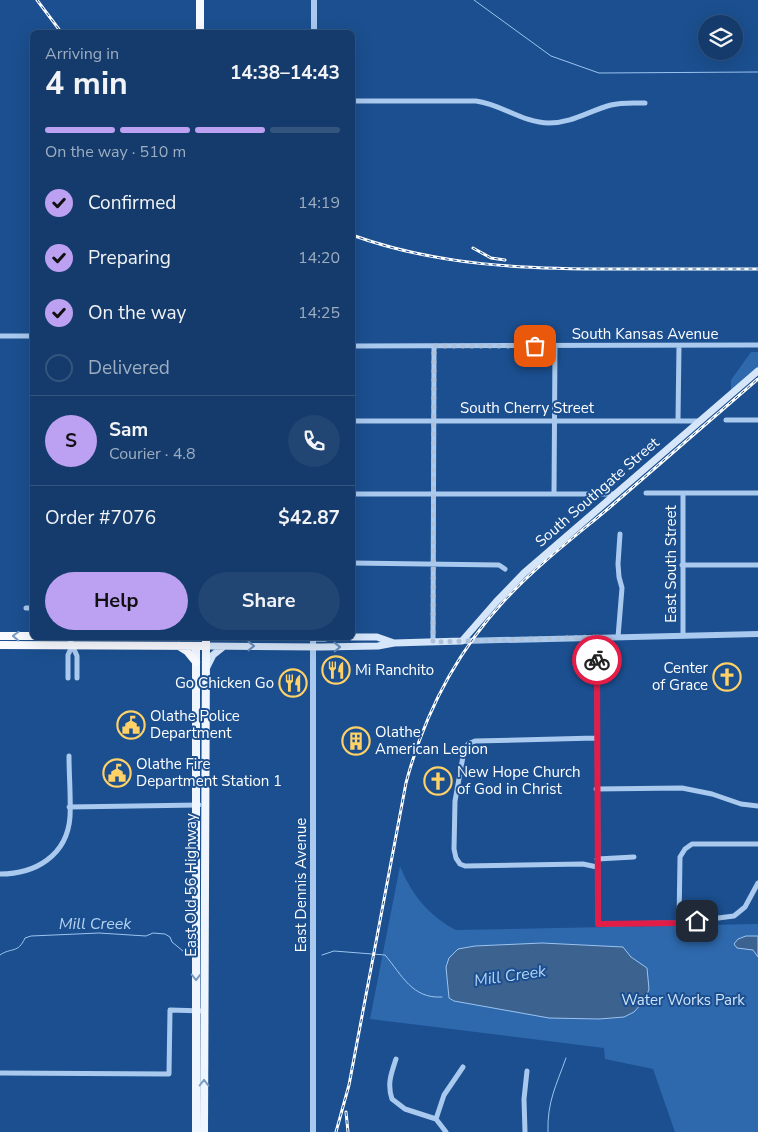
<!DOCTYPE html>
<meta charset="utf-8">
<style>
:root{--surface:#143b6b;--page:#214673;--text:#f1f3f6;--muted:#9dadc1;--line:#33557e;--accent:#bca0f2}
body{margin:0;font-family:"Nunito Sans",sans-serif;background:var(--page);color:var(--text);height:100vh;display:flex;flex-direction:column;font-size:19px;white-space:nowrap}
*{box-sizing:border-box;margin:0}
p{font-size:16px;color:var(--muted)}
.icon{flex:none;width:28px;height:28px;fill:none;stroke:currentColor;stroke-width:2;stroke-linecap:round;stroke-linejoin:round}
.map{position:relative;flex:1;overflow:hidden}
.sheet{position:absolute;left:30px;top:30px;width:325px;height:610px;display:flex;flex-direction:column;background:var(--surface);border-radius:8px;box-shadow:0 5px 20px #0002,0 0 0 1px var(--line)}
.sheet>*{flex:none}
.fabs{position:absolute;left:698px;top:15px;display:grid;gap:10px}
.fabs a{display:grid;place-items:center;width:45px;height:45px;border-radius:50%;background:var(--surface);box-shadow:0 5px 20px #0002,0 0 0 1px var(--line);font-size:25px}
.pin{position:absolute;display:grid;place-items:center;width:42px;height:42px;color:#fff;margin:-21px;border-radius:10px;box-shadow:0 2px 8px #0006}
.courier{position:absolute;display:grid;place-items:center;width:50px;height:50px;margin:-25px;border:4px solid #e11d48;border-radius:50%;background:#fff;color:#222;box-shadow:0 1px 6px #0007}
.head em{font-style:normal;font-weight:700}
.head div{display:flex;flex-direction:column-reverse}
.head{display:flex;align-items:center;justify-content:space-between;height:85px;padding:0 15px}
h1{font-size:32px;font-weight:700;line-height:38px}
.bar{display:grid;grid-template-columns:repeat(4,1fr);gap:8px 5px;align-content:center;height:60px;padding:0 15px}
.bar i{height:6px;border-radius:4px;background:var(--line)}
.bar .current{background:var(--accent)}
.bar p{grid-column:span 4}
.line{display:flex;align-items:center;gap:12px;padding:0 15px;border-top:1px solid var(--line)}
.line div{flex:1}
.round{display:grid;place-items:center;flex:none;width:52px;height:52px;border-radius:26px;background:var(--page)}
ol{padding:0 15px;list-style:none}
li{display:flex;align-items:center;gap:15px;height:55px}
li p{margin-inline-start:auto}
li .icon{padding:5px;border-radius:50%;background:var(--accent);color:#111;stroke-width:4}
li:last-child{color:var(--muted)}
li i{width:28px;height:28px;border:2px solid var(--line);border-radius:50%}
.cta{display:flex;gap:10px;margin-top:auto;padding:10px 15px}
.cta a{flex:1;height:58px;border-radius:30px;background:var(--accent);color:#111;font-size:20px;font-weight:700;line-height:58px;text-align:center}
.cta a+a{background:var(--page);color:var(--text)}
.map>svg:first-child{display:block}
</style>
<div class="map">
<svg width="758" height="1132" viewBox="0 0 758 1132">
<rect width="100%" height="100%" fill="#1b4f8f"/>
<path fill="#2e69ad" d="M751,352H758V368L731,390V380Z
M400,866C411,894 429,916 456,930L758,924V1132H675L653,1069L605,1059L604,1048L370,1019Z"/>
<path fill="#3c6290" stroke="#9cc4f0" d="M746,936H758V957L753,950L737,948L734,944L738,939Z
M542,943L623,947L631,957L647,968L649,989L645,1000L634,1012L624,1017L599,1019L549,1018L454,1001L449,998L446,967L449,958L458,949L475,946Z"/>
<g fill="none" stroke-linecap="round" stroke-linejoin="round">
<path stroke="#9cc4f0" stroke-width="1" d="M474,0L551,56L599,73L758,72
M0,955C11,947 18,954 25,938L31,936L99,933L146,936L153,933L165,934L170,937L172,942L189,956
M322,955L334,951L385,955C402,975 412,999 442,997
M548,1132C547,1102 556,1086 566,1058"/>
<path stroke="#a9c9ee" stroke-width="5" d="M352,101H476C501,104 523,123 549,123C572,123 589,111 611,105C622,102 634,103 645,103
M0,336H32
M352,346L758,345
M678,420L679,346
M726,420H758
M352,421H700
M646,493H758
M352,494H615
M554,494L555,346
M352,563L499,565L505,569
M682,565H758
M26,608H32
M683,636V493
M597,637L598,924L679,923L734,916L745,907L758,883
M618,637L622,588L619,577L618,564L620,534
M69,638L77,656V678
M433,642L434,347
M68,678V655L72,646
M596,738L475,741L468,744L464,751L455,801L454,849L456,858L460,864L465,866L583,864L597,867
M596,789L682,788L712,794L741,804L758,806
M69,807L199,805
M597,859L634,857
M0,874C35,874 67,856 70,817C71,797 69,776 69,756
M679,923L680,857L685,849L692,844H758
M396,1059C391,1074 387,1084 392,1099L405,1109L436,1119
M0,1073L169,1074L170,1010L204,1011
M436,1119L444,1095L463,1067
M436,1119L446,1132
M525,1132L524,1099L527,1071"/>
<path stroke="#a9c9ee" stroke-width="6" d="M314,0V32
M462,641L758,634
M313,1132V638"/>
<path stroke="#d6e6fa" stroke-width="7" d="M352,637H377L394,643
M315,638H325
M206,646L321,647L378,646L394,643L462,641L496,602L524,573L758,371
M207,667L213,655L223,647"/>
<path stroke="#f0f6ff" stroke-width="8" d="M196,1132V646
M204,1132L206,646"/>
<path stroke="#f8faff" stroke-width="8" d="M200,32V0
M0,636H32
M0,645L206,646V638
M179,646L187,651L196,662"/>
<g stroke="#fff" stroke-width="3">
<path id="rail" d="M37,0L61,32
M352,235C437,266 526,269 614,269C662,269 710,269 758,269
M473,248L491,258L505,260
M346,1112L348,1132
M336,1132L349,1085L406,783C424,715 456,653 504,601C535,567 573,538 609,508C658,465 708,422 758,379"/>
</g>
<use href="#rail" stroke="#1b4f8f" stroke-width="1" stroke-dasharray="4" stroke-linecap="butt"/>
</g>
<defs><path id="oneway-chevron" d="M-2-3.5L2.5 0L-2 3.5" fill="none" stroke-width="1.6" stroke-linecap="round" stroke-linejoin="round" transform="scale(1.25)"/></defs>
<use stroke="#7e9cc1" href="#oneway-chevron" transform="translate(16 636) rotate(-178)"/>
<g stroke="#668bba">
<use href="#oneway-chevron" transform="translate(251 646)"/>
<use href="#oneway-chevron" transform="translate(337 647) rotate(-1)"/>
</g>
<g stroke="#7b9ac1">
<use href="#oneway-chevron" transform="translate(196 977) rotate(90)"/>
<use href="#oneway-chevron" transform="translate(204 1083) rotate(-90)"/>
</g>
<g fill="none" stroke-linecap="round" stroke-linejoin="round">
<path stroke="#afc1d8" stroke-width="5" stroke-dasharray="0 9" d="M535,346H434L433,642L597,637V660"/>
<path stroke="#e11d48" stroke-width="6" d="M597,660L598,924L679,923L697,921"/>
</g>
<defs>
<g id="restaurant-ring" transform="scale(1.4375)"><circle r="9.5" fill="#1b4f8f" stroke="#ffd166" stroke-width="1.5"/><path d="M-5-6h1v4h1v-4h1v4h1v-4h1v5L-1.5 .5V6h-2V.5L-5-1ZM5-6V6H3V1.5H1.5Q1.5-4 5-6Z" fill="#ffd166"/></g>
<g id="church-ring" transform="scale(1.4375)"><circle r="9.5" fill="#1b4f8f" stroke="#ffd166" stroke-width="1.5"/><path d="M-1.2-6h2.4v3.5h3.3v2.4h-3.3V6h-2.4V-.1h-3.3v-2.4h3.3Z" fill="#ffd166"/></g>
<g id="civic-ring" transform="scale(1.4375)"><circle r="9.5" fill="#1b4f8f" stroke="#ffd166" stroke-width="1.5"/><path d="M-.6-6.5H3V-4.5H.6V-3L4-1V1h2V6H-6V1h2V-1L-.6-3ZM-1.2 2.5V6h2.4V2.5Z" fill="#ffd166"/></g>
<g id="building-ring" transform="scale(1.4375)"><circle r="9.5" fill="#1b4f8f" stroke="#ffd166" stroke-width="1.5"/><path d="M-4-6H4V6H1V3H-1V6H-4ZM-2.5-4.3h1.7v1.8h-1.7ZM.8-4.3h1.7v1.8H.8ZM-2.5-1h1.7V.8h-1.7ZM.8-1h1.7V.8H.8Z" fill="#ffd166"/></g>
</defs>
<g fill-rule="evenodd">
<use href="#restaurant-ring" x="336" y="670"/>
<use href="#church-ring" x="727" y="677"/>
<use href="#restaurant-ring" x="293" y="683"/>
<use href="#civic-ring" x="131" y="725"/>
<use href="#building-ring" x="356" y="741"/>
<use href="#civic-ring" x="117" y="773"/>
<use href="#church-ring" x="438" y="781"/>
</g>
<g text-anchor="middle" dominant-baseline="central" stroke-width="4" stroke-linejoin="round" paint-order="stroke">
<g font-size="15" fill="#fff" stroke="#1b4f8f">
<text x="645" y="334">South Kansas Avenue</text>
<text x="527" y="408">South Cherry Street</text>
<text transform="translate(597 492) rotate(-41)">South Southgate Street</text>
<text transform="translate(671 564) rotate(-90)">East South Street</text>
<text transform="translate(191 885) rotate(-90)">East Old 56 Highway</text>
<text transform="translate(301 885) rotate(-90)">East Dennis Avenue</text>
</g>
<g font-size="15" fill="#fff" stroke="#1b4f8f" text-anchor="start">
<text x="708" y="668" text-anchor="end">Center<tspan x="708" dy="17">of Grace</tspan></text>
<text x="355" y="670">Mi Ranchito</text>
<text x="274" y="683" text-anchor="end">Go Chicken Go</text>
<text x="150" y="716">Olathe Police<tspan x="150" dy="17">Department</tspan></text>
<text x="375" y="732">Olathe<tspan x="375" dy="17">American Legion</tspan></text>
<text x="136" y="764">Olathe Fire<tspan x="136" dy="17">Department Station 1</tspan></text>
<text x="457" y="772">New Hope Church<tspan x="457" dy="17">of God in Christ</tspan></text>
</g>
<g font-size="15" fill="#cfe3fa" stroke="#1b4f8f">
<text x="683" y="1000">Water Works Park</text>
</g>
<g font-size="16" font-style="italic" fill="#b5d3f5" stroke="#1b4f8f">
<text x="95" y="924">Mill Creek</text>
<text transform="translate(510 976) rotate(-8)">Mill Creek</text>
</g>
</g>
</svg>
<div class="fabs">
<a><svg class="icon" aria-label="layers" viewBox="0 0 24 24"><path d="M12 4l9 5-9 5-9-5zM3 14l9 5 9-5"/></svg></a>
</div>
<div class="pin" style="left:535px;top:346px;background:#ea580c"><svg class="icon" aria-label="bag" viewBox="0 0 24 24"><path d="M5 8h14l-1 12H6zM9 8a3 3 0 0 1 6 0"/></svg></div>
<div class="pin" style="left:697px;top:921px;background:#1f2937"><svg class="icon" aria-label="home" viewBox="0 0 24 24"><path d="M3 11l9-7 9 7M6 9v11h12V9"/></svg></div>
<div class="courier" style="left:597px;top:660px"><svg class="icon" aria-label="bike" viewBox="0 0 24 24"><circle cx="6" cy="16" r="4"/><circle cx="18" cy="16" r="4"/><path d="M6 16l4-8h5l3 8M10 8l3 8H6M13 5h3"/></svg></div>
<section class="sheet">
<div class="head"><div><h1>4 min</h1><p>Arriving in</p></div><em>14:38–14:43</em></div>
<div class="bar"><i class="current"></i><i class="current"></i><i class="current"></i><i></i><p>On the way · 510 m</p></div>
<ol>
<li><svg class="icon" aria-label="check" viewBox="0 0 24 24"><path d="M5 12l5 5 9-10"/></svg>Confirmed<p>14:19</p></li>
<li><svg class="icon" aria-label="check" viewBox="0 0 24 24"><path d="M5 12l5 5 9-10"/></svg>Preparing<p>14:20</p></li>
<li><svg class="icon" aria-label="check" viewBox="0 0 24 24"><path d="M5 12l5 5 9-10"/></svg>On the way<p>14:25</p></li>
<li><i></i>Delivered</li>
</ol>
<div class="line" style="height:90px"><b class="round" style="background:var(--accent);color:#111">S</b><div><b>Sam</b><p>Courier · 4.8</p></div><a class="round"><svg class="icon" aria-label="phone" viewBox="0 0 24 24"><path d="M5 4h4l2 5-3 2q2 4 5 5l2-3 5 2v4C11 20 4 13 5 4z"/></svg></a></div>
<div class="line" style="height:65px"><div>Order #7076</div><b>$42.87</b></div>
<div class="cta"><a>Help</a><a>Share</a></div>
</section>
</div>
